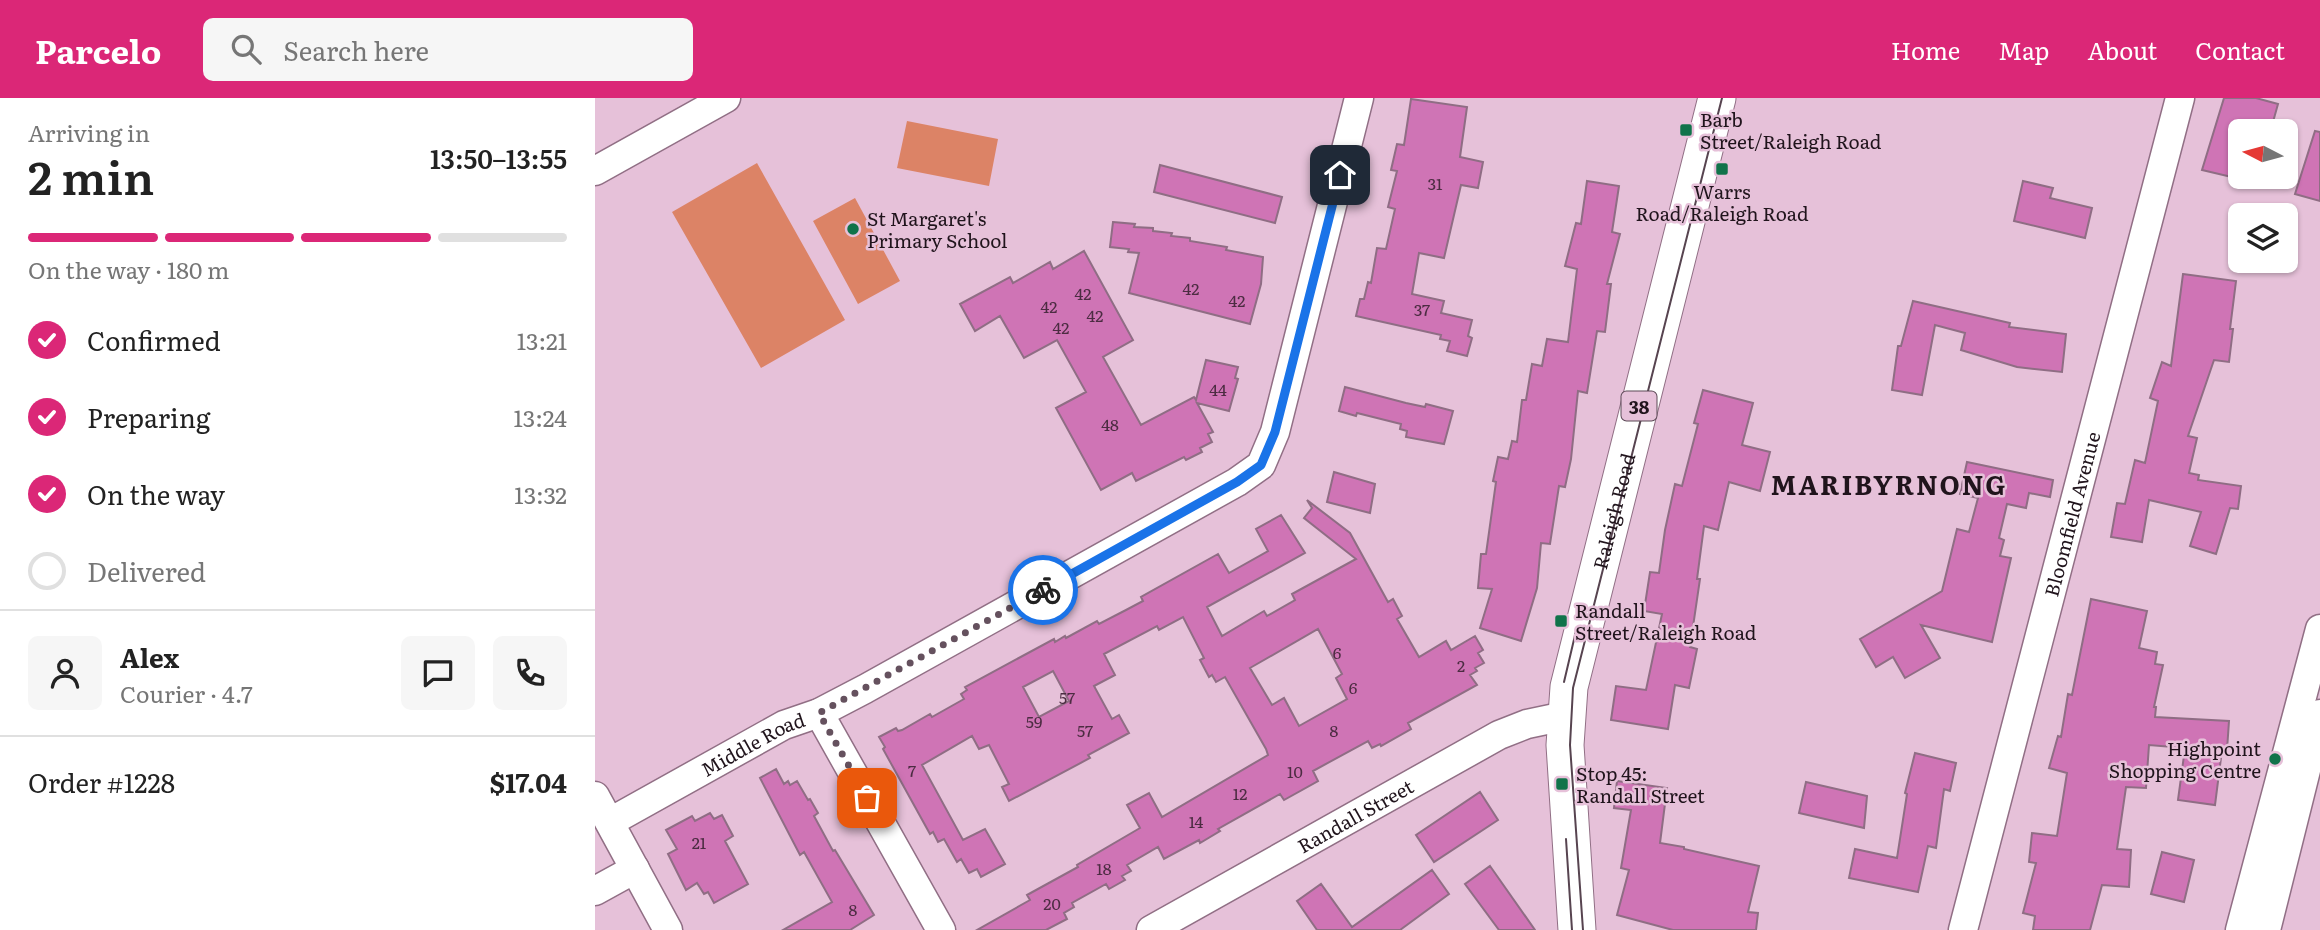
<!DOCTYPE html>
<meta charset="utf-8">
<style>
:root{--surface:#fff;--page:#f6f6f6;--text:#222;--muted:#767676;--line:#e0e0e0;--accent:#db2777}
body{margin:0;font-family:Literata,serif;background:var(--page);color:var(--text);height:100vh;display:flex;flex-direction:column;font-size:26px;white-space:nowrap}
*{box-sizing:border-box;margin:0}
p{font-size:23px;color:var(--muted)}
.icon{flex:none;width:38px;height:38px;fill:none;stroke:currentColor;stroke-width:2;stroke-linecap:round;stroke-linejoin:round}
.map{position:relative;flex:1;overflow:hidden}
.sheet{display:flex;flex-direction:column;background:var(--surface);width:595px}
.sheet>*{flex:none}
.needle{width:46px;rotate:276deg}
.controls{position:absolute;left:1633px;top:21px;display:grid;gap:14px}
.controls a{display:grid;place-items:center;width:70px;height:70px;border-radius:10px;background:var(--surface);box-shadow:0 2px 5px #0004;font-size:35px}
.pin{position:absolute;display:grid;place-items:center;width:60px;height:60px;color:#fff;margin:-30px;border-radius:14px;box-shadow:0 4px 10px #0006}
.courier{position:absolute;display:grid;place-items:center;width:70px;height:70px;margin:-35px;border:5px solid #1a73e8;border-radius:50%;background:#fff;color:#222;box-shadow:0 2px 9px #0007}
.head em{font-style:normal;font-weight:600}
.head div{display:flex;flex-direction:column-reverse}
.head{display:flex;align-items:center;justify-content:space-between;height:119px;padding:0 28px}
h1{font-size:46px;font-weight:600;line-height:52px}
.bar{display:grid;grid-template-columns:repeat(4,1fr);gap:10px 7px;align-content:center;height:84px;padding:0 28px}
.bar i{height:9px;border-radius:5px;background:var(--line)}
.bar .selected{background:var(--accent)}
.bar p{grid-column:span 4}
.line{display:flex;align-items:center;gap:18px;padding:0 28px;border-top:2px solid var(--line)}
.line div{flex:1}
.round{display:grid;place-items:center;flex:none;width:74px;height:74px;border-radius:10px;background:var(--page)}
ol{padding:0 28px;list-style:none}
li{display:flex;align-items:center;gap:21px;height:77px}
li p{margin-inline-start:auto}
li .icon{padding:7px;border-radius:50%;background:var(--accent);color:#fff;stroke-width:4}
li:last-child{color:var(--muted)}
li i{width:38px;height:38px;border:4px solid var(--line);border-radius:50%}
header{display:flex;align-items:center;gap:42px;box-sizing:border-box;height:98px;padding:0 35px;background:var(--accent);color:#fff}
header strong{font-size:33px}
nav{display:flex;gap:38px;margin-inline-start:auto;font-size:24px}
.search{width:490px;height:63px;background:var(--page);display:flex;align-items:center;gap:18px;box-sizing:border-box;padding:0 24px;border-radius:10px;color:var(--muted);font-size:26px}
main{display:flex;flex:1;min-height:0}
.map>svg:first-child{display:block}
</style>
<header>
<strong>Parcelo</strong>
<div class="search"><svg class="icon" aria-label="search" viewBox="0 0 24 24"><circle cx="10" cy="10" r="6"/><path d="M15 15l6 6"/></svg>Search here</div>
<nav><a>Home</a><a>Map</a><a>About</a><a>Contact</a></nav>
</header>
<main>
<section class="sheet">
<div class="head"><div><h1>2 min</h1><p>Arriving in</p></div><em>13:50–13:55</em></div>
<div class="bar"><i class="selected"></i><i class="selected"></i><i class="selected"></i><i></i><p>On the way · 180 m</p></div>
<ol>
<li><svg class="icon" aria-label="check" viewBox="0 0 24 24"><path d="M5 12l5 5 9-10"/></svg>Confirmed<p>13:21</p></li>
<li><svg class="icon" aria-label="check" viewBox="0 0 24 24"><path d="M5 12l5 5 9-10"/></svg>Preparing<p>13:24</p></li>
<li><svg class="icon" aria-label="check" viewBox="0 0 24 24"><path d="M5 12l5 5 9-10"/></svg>On the way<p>13:32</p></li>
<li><i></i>Delivered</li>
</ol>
<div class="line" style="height:126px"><a class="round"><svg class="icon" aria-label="person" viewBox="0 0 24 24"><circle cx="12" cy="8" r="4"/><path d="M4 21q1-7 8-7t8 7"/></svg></a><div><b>Alex</b><p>Courier · 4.7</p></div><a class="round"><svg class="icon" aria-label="chat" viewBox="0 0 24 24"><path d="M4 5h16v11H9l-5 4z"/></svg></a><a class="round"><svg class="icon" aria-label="phone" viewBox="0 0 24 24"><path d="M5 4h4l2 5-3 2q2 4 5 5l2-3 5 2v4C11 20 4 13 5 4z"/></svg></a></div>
<div class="line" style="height:91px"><div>Order #1228</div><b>$17.04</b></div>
</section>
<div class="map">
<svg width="1725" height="832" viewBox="0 0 1725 832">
<rect width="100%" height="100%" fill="#e6c1d9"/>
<path fill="#dc8366" d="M312,23L403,41L394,88L302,70Z
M162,65L250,222L166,270L77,114Z
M260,100L305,183L263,206L218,123Z"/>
<path fill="#cf74b5" stroke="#8f6d84" stroke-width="2" fill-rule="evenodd" d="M1629,0H1661L1683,6L1676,31L1645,23V81L1607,72Z
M816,1L872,9L865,59L888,64L883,90L866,87L849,160L824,155L817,196L849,203L846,215L877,222L873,238L877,240L872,258L852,253L855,243L845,241L846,237L761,218L765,201H769L773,184L776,185L782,150L791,151L800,111L793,109L802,73L796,72L802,46L809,47Z
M1720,33L1725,34V103L1700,96Z
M565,67L687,99L680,125L559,94Z
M992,83L1024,88L1017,134L1025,136L1012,186H1016L1010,234L1002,233L992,295L983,293L976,361L970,389L964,388L955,446L946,445L942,490L926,543L885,530L897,491L883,490L886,456H891L901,384L898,383L903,359L913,361L917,343L922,344L927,302H931L937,266L947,268L952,241L973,244L982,171L970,168L981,125L986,126Z
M1428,83L1458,90L1455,100L1497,110L1490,140L1419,123Z
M518,124L540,126L539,129L558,130V133L577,135L576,138L595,140V143L632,149L631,152L668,159L666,186L655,226L534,195L544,155L533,154L534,151L515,149Z
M489,153L538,242L508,259L546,327L599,299L601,302L611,262L643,269L640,280L643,281L634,313L602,305L618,334L613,336L617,344L605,350L607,354L591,362L589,359L541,383L537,375L506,392L461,310L491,294L462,242L429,260L405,218L380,233L365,206L415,179L418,185L455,164L458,171Z
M1588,176L1641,183L1635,231H1638L1634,264L1619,262L1593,338L1602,340L1594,375L1604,377L1603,382L1646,388L1643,411L1635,410L1621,456L1595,448L1606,414L1554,402L1547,444L1516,439L1522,405L1530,406L1540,362L1550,365L1563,303L1555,300L1567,264L1576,268Z
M1318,203L1415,225L1414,229L1471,236L1467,274L1422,269L1366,252L1370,235L1340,227L1327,297L1297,292L1303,248H1306Z
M750,289L811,305L830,309L831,306L858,313L849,346L811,339L812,333L805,331L806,326L762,315L761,318L744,313Z
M1108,292L1158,305L1147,347L1175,354L1165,393L1134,384L1123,432L1109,428L1102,481H1105L1095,549L1102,551L1094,590L1080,587L1073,631L1016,622L1021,588L1051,592L1067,516L1049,513L1055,474L1064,475L1070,432L1080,386L1087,388L1103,326L1099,325Z
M1372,364L1458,382L1455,399L1434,395L1431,410L1412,406L1404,440L1409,442L1405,458L1416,460L1397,544L1326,527L1345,560L1310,580L1298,559L1281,569L1265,541L1347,493L1362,431L1374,434L1383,400L1365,396Z
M739,374L780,386L775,415L732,404Z
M712,402L755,435L793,504L798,501L807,518L802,521L824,559L851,543L856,552L880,538L888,552L883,555L889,565L880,570L882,573L875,577L882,587L813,625L816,631L786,648L785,646L777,650L773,643L718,673L723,683L689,702L685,696L623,731L625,733L605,745L604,742L569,761L563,749L532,767L536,773L527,778L530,782L514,791L511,786L477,805L479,809L469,815L472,821L451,832H382L435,802L432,797L483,769L482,767L545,730L532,707L554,695L567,719L673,657L671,651L630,579L621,584L617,577L614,579L605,562L609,560L588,519L564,532L562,528L509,556L520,577L499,588L517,621L524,617L534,635L493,657L495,660L414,703L407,689L414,686L394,647L384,651L377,638L327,667L368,742L390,731L410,766L386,779L382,771L374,775L366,761L362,764L349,741L343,744L338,734L335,736L288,651L290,649L284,639L301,630L303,633L307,632L335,616L337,619L369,601L366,596L372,592L370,589L459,541L460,544L470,538L471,540L502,523L504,526L531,512L548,503L546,499L623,456L634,475L673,453L661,431L686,417L710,455L612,509L627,538L669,513L672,518L700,502L697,496L761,461L709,420L717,410ZM723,531L747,576L741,580L752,601L704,628L689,600L677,607L655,570ZM458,573L474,603L444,619L428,589Z
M1496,501L1552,513L1544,550L1562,554L1560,566L1568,567L1559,609H1561L1560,619L1634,623L1632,652H1627L1620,707L1583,702L1590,650L1554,647L1551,690L1531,689L1522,751L1536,752L1534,789L1507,787L1495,832H1438L1440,818L1428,815L1441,765L1434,764L1437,735L1462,738L1472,675L1454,670L1463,638L1466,639L1473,596L1477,597Z
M1320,655L1361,665L1355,693L1349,691L1341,750L1333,748L1323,794L1254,780L1260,751L1302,760L1312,696L1310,695Z
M181,671L189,686L193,683L195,687L202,683L213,702L215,701L223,715L219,718L238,753L240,752L279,817L255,832H188L237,804L209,754L205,757L165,680Z
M1022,683L1072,690L1065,745L1089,749V751L1164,768L1153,814L1163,815L1161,832H1078L1022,817L1034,772L1026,770L1036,712L1019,710Z
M1211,684L1272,698L1269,730L1204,715Z
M885,694L903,722L839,764L821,737Z
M115,715L119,721L127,717L138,738L130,743L153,786L119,805L113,794L109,796L102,785L91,792L73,756L82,751L71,732L97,718L100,723Z
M1567,754L1599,762L1589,804L1556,796Z
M895,768L940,832H904L870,786Z
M837,772L854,796L805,832H722L702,803L726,786L757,829Z"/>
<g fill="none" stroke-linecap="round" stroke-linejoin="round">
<g stroke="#916f85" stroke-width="31">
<g id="minor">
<path d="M0,73L131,0"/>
<path d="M224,615L346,832"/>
<path d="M0,698L73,832"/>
<path id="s1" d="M15,724L189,627L224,615L270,591L642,384L666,367L680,334L764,0"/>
<path d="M0,793L40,771"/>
<path id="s2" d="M556,832L904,637L932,626L970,618"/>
<path id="s3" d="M1368,832L1585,0"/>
<path d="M1645,832L1725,531"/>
<path d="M1671,832L1725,616"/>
</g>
</g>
<g stroke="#916f85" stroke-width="39">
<g id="major">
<path id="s4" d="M982,832L970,647L974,589L1122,0"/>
</g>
</g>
<use href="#minor" stroke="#fff" stroke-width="28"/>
<use href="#major" stroke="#fff" stroke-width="37"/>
<path stroke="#574450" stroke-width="2" d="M969,584L981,533
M971,741L977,832
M988,832L975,647L978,590L1127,0"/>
</g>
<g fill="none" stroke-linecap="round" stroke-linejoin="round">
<path stroke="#65515e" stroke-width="7" stroke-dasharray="0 12.6" d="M272,700L224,615L448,492"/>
<path stroke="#1a73e8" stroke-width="9" d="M448,492L642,384L666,367L680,334L745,77"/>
</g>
<g fill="#10734a" stroke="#e6c1d9" stroke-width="2.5">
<rect x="1084" y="25" width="14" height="14" rx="3.5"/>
<rect x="1120" y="64" width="14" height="14" rx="3.5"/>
<circle cx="258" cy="131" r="7"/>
<rect x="959" y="516" width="14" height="14" rx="3.5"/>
<circle cx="1680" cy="661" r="7"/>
<rect x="960" y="679" width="14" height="14" rx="3.5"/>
</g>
<g text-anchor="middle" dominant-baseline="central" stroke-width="5" stroke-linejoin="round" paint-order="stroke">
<g font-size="16" fill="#4c2c42">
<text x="840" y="85">31</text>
<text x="596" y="190">42</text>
<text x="488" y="195">42</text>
<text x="642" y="202">42</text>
<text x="454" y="208">42</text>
<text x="827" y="211">37</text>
<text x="500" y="217">42</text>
<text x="466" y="229">42</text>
<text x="623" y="291">44</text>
<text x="515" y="326">48</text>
<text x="742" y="554">6</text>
<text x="866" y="567">2</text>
<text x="758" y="589">6</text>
<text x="472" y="599">57</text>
<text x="439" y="623">59</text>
<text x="490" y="632">57</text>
<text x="739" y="632">8</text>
<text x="317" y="672">7</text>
<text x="700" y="673">10</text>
<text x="645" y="695">12</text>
<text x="601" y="723">14</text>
<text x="104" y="744">21</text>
<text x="509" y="770">18</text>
<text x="457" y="805">20</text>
<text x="258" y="811">8</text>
</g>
<rect fill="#e6c1d9" stroke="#5b4855" stroke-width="2" x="1026.5" y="293.5" width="35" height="29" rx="5"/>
<g font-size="18" font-weight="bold" fill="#20141c">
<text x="1044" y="308">38</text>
</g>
<g font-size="19" fill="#20141c" stroke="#e6c1d9" text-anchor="start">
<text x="1105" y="21">Barb<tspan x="1105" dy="22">Street/Raleigh Road</tspan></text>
<text x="1127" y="93" text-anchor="middle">Warrs<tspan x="1127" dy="22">Road/Raleigh Road</tspan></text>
<text x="272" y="120">St Margaret's<tspan x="272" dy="22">Primary School</tspan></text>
<text x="980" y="512">Randall<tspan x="980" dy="22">Street/Raleigh Road</tspan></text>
<text x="1666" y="650" text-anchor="end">Highpoint<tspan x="1666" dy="22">Shopping Centre</tspan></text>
<text x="981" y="675">Stop 45:<tspan x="981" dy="22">Randall Street</tspan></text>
</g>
<g font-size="19" fill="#20141c" stroke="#e6c1d9">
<text stroke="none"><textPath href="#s4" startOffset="425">Raleigh Road</textPath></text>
<text stroke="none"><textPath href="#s3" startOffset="430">Bloomfield Avenue</textPath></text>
<text stroke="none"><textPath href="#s1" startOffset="163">Middle Road</textPath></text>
<text stroke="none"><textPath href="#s2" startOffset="234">Randall Street</textPath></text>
</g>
<g font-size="26" font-weight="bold" letter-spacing="2" fill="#20141c" stroke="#e6c1d9">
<text x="1294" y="385">MARIBYRNONG</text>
</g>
</g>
</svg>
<div class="controls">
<a><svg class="needle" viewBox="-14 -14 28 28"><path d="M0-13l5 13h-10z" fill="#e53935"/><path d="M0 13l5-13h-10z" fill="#767676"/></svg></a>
<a><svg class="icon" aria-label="layers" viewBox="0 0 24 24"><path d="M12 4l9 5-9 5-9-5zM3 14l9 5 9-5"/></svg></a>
</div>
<div class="pin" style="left:272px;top:700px;background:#ea580c"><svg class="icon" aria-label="bag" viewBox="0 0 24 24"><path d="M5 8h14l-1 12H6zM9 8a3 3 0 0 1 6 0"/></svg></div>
<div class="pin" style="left:745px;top:77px;background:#1f2937"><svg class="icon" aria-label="home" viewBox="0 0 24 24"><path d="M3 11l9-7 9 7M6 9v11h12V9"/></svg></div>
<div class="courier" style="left:448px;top:492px"><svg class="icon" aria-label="bike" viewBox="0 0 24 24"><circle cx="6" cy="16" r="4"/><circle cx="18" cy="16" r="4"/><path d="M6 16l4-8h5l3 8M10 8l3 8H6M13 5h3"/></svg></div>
</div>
</main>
